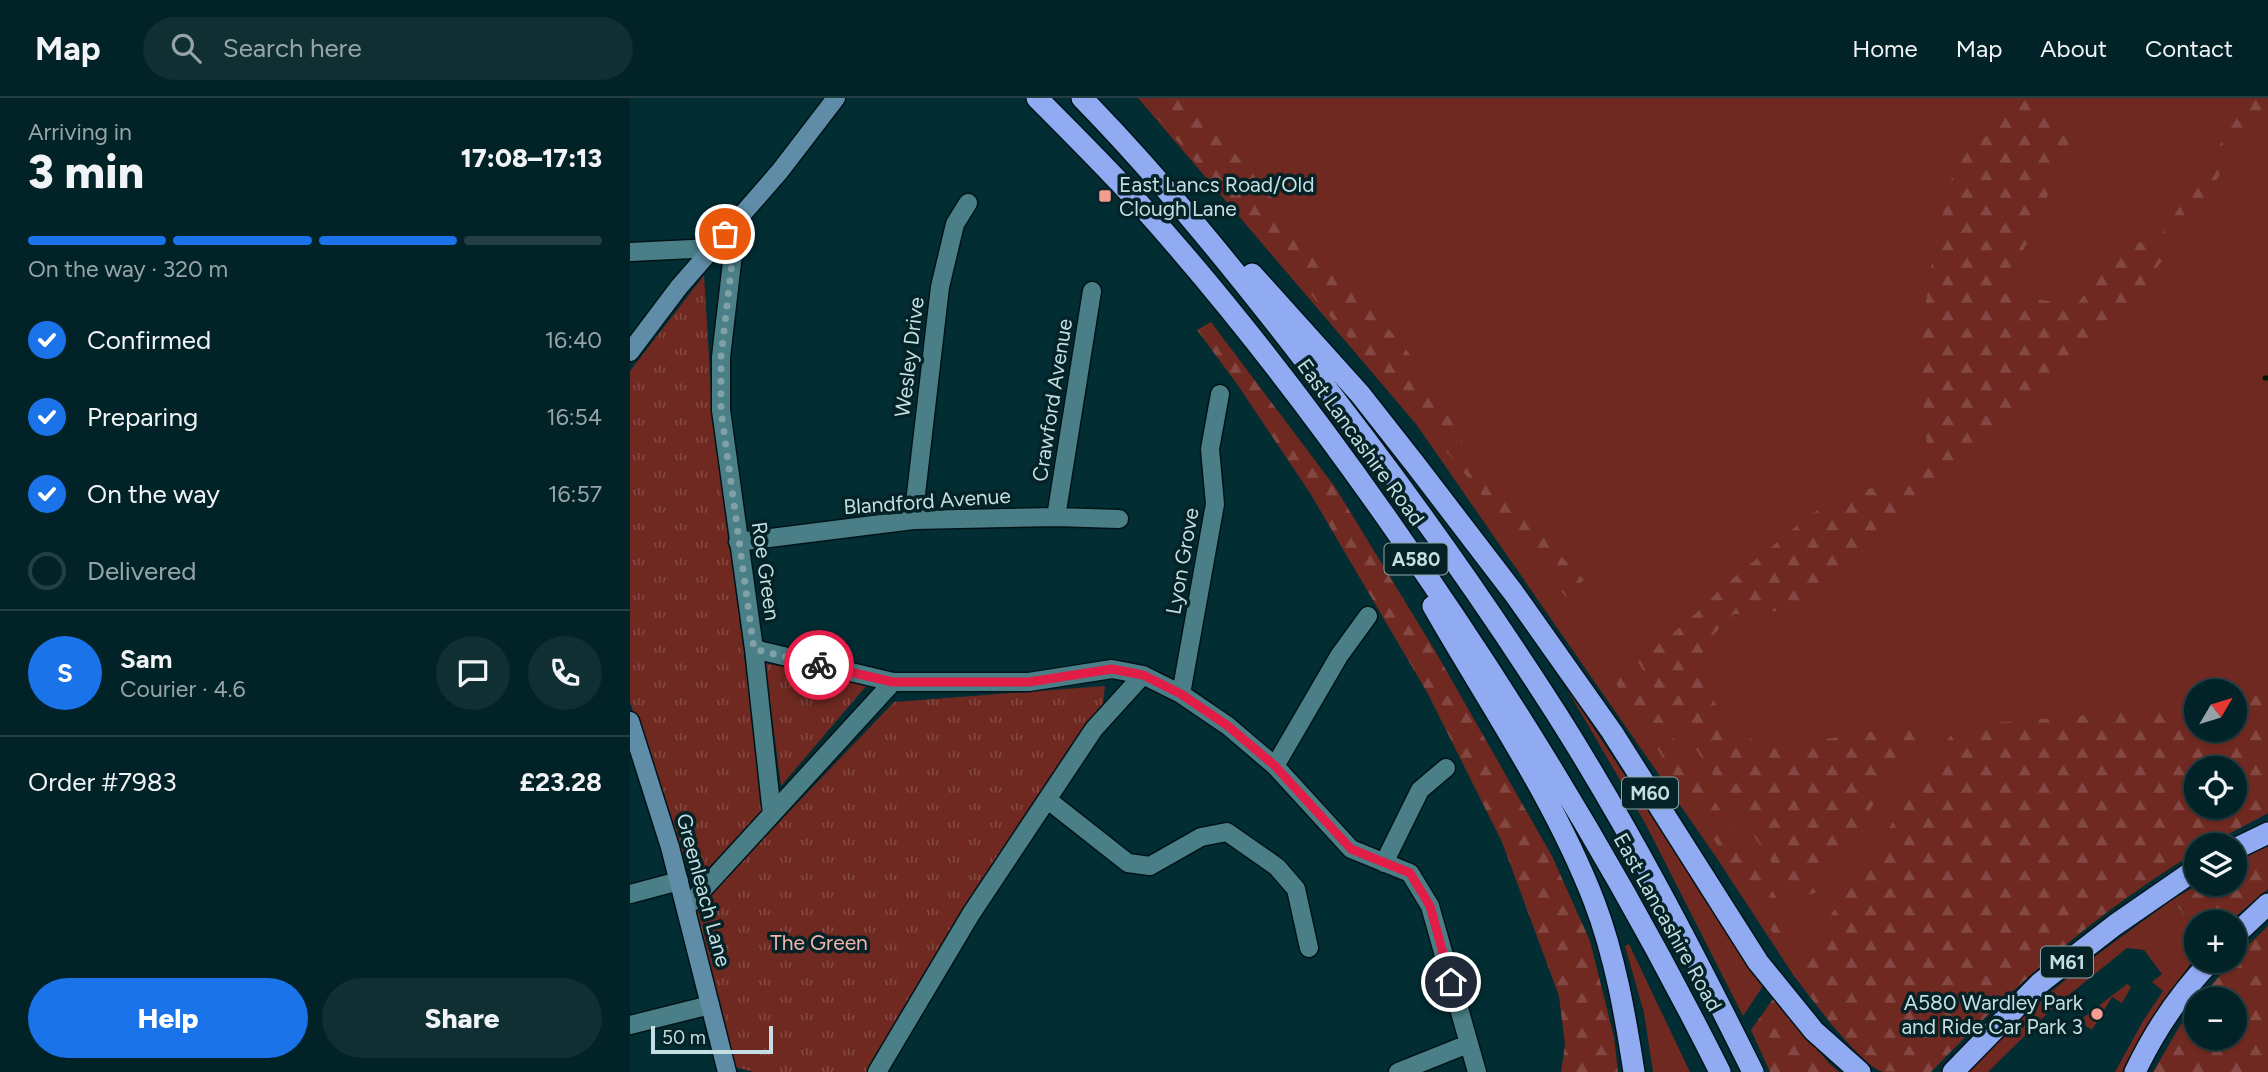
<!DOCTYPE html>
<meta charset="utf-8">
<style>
:root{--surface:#012226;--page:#0f2f32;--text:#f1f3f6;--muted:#96a4a7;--line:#233f43;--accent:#1a73e8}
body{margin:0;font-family:Figtree,sans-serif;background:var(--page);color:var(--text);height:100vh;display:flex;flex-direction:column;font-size:26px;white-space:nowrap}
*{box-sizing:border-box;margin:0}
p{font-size:23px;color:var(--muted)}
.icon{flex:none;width:38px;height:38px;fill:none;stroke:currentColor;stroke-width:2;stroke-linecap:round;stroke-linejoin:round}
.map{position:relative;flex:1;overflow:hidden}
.drawer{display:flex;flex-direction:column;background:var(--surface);width:630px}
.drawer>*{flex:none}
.needle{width:46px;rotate:52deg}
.tools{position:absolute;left:1554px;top:581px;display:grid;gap:14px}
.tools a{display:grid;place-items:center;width:63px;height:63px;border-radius:50%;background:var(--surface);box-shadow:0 2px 5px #0004,0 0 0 2px var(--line);font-size:35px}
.scale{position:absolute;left:21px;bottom:18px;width:122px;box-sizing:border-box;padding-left:7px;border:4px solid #c4dfe3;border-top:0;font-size:19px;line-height:24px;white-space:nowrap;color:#c4dfe3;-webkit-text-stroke:5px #052226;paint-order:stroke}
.pin{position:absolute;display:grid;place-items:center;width:60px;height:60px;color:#fff;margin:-30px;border:4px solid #fff;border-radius:50%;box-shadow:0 2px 7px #0007}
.courier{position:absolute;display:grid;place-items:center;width:70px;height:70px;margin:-35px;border:5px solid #e11d48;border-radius:50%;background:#fff;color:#222;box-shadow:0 2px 9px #0007}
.summary em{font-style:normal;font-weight:800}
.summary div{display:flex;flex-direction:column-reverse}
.summary{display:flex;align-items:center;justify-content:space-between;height:119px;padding:0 28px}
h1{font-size:46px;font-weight:800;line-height:52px}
.bar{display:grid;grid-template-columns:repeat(4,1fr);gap:10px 7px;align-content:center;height:84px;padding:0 28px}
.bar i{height:9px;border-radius:5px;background:var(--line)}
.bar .active{background:var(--accent)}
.bar p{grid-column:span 4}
.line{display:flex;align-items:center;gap:18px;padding:0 28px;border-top:2px solid var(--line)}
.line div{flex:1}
.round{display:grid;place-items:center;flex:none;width:74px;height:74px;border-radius:37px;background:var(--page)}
ol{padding:0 28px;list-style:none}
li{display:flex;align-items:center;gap:21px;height:77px}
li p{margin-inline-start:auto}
li .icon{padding:7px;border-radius:50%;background:var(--accent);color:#fff;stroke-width:4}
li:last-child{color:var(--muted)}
li i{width:38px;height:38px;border:4px solid var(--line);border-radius:50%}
.action{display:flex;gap:14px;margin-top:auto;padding:14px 28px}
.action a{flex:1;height:80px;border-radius:42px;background:var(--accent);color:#fff;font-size:28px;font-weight:800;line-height:80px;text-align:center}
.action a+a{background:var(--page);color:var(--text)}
header{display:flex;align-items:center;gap:42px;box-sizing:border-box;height:98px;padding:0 35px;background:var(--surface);border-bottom:2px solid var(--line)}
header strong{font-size:33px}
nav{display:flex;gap:38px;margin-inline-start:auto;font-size:24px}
.search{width:490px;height:63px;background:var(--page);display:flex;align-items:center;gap:18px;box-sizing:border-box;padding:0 24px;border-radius:38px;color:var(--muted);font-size:26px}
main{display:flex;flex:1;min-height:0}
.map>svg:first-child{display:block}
</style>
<header>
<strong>Map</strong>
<div class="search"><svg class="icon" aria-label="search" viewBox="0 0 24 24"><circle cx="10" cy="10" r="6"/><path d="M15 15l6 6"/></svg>Search here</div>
<nav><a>Home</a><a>Map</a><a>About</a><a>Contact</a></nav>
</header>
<main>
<section class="drawer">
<div class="summary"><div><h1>3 min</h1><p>Arriving in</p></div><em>17:08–17:13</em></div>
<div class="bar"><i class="active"></i><i class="active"></i><i class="active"></i><i></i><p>On the way · 320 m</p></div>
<ol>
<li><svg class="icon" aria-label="check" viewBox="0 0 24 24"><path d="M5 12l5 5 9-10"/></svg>Confirmed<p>16:40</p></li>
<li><svg class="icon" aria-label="check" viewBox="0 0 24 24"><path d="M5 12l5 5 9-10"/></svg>Preparing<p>16:54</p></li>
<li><svg class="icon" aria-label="check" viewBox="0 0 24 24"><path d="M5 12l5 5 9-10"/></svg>On the way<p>16:57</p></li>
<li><i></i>Delivered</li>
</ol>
<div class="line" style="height:126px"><b class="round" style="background:var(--accent);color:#fff">S</b><div><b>Sam</b><p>Courier · 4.6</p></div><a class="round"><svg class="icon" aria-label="chat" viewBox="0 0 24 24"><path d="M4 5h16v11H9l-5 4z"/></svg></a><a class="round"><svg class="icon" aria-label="phone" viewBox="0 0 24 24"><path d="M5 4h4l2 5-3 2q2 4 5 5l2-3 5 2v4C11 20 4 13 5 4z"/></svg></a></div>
<div class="line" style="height:91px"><div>Order #7983</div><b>£23.28</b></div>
<div class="action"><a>Help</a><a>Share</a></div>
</section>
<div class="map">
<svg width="1638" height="974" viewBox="0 0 1638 974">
<defs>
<pattern id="forest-firs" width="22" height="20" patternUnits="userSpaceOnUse" patternTransform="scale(1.75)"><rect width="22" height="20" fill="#6f2921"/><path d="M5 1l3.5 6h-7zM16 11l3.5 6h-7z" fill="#824841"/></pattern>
<pattern id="park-tufts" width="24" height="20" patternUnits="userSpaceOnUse" patternTransform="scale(1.75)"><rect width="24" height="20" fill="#6f2921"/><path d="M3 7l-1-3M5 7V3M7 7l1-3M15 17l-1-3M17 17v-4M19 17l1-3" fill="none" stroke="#824841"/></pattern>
</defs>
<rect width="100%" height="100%" fill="#012d33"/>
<path fill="#6f2921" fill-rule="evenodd" d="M508,0H1638V715L1578,747H1566V754C1466,814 1381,889 1301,974H1252L1242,968L1202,927L1162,875L1086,759L786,326ZM1566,593H1605V632H1566ZM1566,670H1605V709H1566Z
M927,574L1133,888L1113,918L1015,725Z
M1542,802L1566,831V858L1519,924L1492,974H1485L1513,923L1533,893L1522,884L1532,876L1514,852L1497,850L1424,909L1358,974H1339C1396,907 1471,853 1542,802Z
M999,846L1060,974H1023L1014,915L995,848Z
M1497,886L1501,889L1492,905L1482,899L1462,932L1449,923Z"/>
<path fill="url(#forest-firs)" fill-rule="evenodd" d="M510,0H556L776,251L815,309L842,365L954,482L936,499L792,324Z
M1371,0H1397L1440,44L1398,144L1367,194L1446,208L1489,148L1507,144L1525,147L1620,0H1638V5L1498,213L1259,440L1209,479L1157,511L1129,516H1104L1081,539L1065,570L1093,619L1134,651L1296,625L1187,794L1166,801L1007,563L1058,523L1095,487L1180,417L1207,400L1270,382L1298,361L1289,253L1303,156L1329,51L1358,37Z
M581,224L705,389L804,551L922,758L960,843L984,939L988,974H931L935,947L929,898L872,744L798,596L680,395L607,286L567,232Z
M999,571L1160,820L1178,818L1151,848L984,582Z
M1638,584V715L1578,747H1566V754C1463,816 1384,888 1301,974C1288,974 1263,974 1251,973C1229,966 1178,896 1162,875L1327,628L1566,608V632H1605V605ZM1605,670V709H1566V670Z
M1638,748V791L1599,824H1566V831L1542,802L1569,786H1605V764Z
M1638,828V974H1523L1548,931L1566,905V940H1605V901H1569L1612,853Z
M1143,901L1199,965L1209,974H1140L1121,932Z"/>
<path fill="url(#park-tufts)" d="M74,177L82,308L134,711L63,786L0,604V273Z
M135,565L237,587L151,688Z
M475,588L473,606L237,974H124L105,969L65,812L264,604Z"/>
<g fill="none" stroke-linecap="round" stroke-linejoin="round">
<path stroke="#001803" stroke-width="5" d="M1635,280H1638"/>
<g stroke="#001418" stroke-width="21">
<path id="street" d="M95,137L104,147L91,259V312L124,551L263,584H399L482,571L513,577L551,596L598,628L645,668L721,751L780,775L800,808L847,974
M0,154L83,150
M426,419L462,193
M283,422L310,189L325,126L338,105
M108,444L283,422L426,419L489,421
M124,551L142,716
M551,596L585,406L580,351L590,296
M645,668L709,558L738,518
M418,702L498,765L520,768L571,739L597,734L647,769L666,791L679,850
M754,765L790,692L816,670
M0,796L49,783
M57,809L263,584
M0,927L80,907
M247,974L341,816L464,631L513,577
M768,974L838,946"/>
</g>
<g stroke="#001418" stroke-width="21">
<path id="secondary" d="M0,254L49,189L150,73L206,0
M0,623L40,749L97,974"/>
</g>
<g stroke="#001418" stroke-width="24">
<path id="highway" d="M407,0C441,34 475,68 507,103C600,206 684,316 763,429C885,602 995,784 1090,974
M452,0C531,81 603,170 672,259C763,374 849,494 928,618C1000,732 1063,853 1123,974
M622,176L730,296L785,366L883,494L982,634L1128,864L1184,933L1230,974
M803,508C859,606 923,698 964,803C985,858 995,916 1004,974
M1605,751L1638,735
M1605,837L1638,806
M1323,974L1410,885L1485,827L1566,771
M1505,974C1524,934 1550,895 1581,863"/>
</g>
<use href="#street" stroke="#4a7f87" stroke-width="18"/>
<use href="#secondary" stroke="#5f8ca7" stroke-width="18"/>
<use href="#highway" stroke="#91abf3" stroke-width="21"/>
</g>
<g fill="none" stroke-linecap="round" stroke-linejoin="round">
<path stroke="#80a1a5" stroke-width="7" stroke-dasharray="0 12.6" d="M95,136L104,147L91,259V312L124,551L189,567"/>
<path stroke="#e11d48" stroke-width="9" d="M189,567L263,584H399L482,571L513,577L551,596L598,628L645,668L721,751L780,775L800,808L821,884"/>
</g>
<g fill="#f59c90" stroke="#052226" stroke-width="2.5">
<rect x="468" y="91" width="14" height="14" rx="3.5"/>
<circle cx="1467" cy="916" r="7"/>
</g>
<g text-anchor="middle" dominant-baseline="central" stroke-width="7" stroke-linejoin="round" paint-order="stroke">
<g fill="#052226" stroke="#8ba6aa" stroke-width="2">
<rect x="754.5" y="445.5" width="63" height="31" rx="5"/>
<rect x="992" y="679.5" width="56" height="31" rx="5"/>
<rect x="1411" y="848.5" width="52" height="31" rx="5"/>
</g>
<g font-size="19" font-weight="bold" fill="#c4dfe3">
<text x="786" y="461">A580</text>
<text x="1020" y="695">M60</text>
<text x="1437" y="864">M61</text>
</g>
<g font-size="21" fill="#c4dfe3" stroke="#052226" text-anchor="start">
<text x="489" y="86">East Lancs Road/Old<tspan x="489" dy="24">Clough Lane</tspan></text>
<text x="1453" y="904" text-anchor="end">A580 Wardley Park<tspan x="1453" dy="24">and Ride Car Park 3</tspan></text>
</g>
<g font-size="21" fill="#c4dfe3" stroke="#052226">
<text transform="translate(279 259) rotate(-83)">Wesley Drive</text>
<text transform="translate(422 302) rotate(-81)">Crawford Avenue</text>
<text transform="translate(731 344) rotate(54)">East Lancashire Road</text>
<text transform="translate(297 403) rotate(-4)">Blandford Avenue</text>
<text transform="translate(552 463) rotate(-80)">Lyon Grove</text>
<text transform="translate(136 473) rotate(82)">Roe Green</text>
<text transform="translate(74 792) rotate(75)">Greenleach Lane</text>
<text transform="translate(1038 824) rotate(61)">East Lancashire Road</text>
</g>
<g font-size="21" fill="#f1b5ac" stroke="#052226">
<text x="189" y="844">The Green</text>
</g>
</g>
</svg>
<div class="tools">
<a><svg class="needle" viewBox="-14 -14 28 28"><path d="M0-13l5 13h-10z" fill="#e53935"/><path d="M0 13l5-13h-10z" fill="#96a4a7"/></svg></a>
<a><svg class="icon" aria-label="locate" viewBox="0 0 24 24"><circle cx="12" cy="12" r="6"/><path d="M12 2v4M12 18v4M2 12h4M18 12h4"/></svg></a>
<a><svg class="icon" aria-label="layers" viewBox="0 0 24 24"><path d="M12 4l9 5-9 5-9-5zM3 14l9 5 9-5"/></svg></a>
<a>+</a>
<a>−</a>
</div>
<div class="scale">50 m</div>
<div class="pin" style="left:95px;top:136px;background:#ea580c"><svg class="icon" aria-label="bag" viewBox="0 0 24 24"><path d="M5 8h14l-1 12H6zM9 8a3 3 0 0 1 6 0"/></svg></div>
<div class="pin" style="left:821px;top:884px;background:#1f2937"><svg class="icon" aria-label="home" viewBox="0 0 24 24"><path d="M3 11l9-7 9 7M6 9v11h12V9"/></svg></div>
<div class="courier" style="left:189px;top:567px"><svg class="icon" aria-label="bike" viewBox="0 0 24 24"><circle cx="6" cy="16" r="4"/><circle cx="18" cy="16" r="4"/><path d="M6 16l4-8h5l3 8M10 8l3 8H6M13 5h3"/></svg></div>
</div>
</main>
